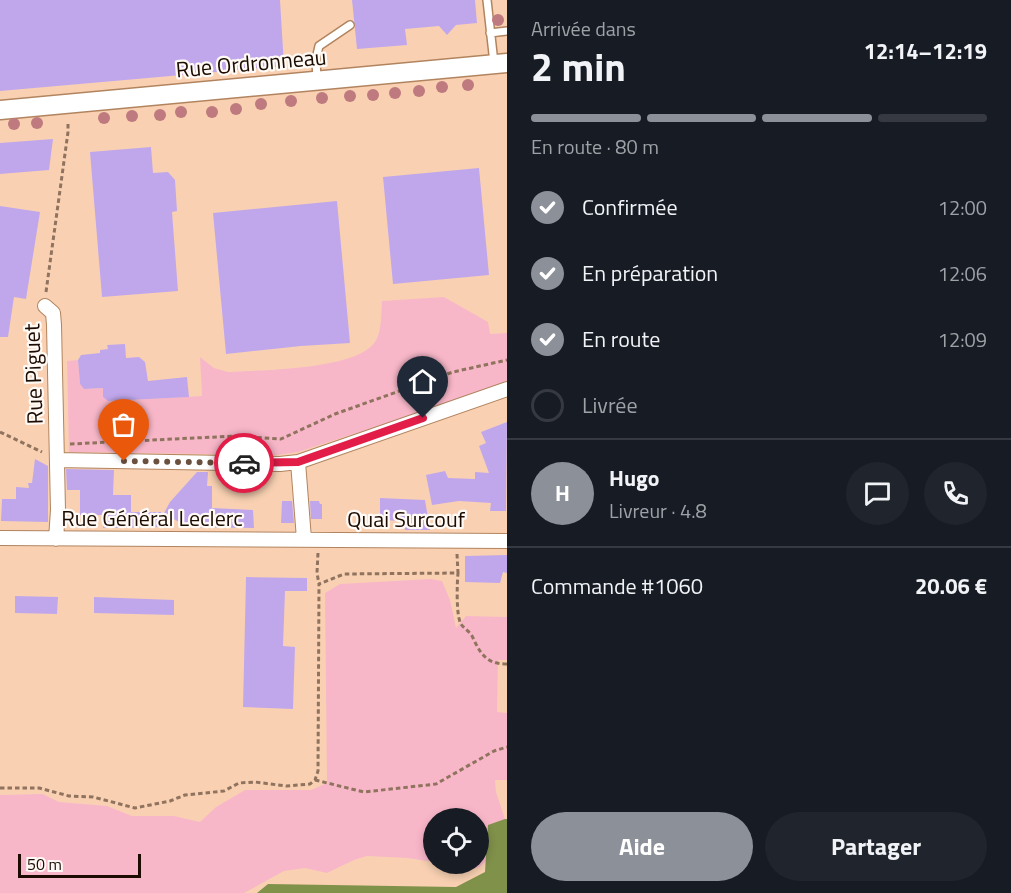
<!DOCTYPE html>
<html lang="fr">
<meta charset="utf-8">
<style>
:root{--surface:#171b24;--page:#20242c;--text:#f1f3f6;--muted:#9ea1a6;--line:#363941;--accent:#8c9099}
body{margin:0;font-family:"Titillium Web",sans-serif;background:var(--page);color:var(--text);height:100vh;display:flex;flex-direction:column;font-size:22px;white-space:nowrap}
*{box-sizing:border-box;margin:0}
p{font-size:20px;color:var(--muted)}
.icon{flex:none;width:33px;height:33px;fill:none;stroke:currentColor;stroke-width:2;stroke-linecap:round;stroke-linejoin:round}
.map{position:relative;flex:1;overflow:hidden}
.details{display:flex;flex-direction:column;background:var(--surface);width:504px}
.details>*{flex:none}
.controls{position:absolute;left:423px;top:808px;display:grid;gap:12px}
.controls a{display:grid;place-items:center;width:66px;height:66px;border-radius:50%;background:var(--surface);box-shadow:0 3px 9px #0003;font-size:30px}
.scale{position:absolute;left:18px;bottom:15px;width:123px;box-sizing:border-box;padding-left:6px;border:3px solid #1b0b01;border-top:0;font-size:16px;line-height:21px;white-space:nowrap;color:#1b0b01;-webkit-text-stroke:4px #fffaf6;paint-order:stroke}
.pin{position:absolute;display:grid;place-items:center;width:51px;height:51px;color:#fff;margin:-62px -26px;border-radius:50% 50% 50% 0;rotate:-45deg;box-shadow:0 0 6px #0007}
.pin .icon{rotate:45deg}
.courier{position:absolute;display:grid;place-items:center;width:60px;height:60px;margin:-30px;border:4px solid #e11d48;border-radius:50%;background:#fff;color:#222;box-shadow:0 2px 8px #0007}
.headline em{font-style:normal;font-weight:700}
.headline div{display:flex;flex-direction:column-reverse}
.headline{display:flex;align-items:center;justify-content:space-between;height:102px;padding:0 24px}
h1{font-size:39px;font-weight:700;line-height:45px}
.bar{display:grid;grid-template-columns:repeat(4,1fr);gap:9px 6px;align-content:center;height:72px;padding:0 24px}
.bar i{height:8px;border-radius:4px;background:var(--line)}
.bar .active{background:var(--accent)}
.bar p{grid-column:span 4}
.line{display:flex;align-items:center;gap:15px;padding:0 24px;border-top:2px solid var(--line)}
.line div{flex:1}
.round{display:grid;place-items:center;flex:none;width:63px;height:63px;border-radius:32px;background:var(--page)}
ol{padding:0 24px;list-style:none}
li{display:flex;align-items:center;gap:18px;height:66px}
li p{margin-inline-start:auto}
li .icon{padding:6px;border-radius:50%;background:var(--accent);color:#fff;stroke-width:4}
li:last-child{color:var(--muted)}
li i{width:33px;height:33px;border:3px solid var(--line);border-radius:50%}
.button{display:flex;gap:12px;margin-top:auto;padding:12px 24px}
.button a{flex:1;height:69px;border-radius:36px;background:var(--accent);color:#fff;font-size:24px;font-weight:700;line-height:69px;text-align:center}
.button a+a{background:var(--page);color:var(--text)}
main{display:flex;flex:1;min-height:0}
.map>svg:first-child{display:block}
</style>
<main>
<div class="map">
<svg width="507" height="893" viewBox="0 0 507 893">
<rect width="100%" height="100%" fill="#f9d1b2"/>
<path fill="#f8b7c9" d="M444,297L488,322L490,334L507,333V384L298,452L278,455L69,452L67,361L78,360L80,384L84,389L103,388V397L109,401L202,396L200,357L214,368L228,372C260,370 356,370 375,342C382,331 381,315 382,301Z
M431,579L442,581L450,600L456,628L466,616L507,617V660H498L497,712L507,713V780H495L496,792L505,819L497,852L478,868L440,864H478V819H434L433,862L408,858L367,856L354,860L327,873L305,868L284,871L244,893H0V795L43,794L59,802L107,806L132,816H174L200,822L216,807L245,790H311L327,783L325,593L340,584Z"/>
<path fill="#80914a" d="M505,819H507V893H257L268,884L456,887L485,872L488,825Z"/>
<path fill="#c0a7ec" d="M0,0H280L284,66L0,91Z
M352,0H475L477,23L456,25L447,35L439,26L405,29L407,45L357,49Z
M53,139L49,170L0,174V143Z
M151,147L153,173L168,172L175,180L177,211L172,212L178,291L102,297L90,152Z
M479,168L489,275L393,284L383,177Z
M337,201L350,343L301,346L226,354L213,213Z
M0,206L40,212L26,299L14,297L8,337H0Z
M125,344L126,358L139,357L145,362L148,381L187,377L189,397L108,401L103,397V388L84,389L80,384L78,360L81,355L100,353V350L108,349L107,345Z
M507,422L506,511H490L491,503L459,501L432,505L426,475L445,471L448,478L475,479V472L489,473L479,446L486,443L481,432Z
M35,459L48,466V522L1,521L2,499H16V487L29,488L28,483H32Z
M66,469L114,470L113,495H131V512H161L160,527L103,528V515H80V490H67Z
M197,472H208L207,486H212V508L253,510L254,528L187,527L164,513L170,502Z
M380,498L425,500L430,530H405L404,521L380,520Z
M282,501H292L294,523H281Z
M310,501H319L320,504H322V519H311Z
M507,555V573L503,572L500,583L465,582V556Z
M246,577L307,578V591H285L283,646L295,647L293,709L243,707Z
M15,596L58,597L57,614L15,613Z
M94,597L174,600V615L94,613Z"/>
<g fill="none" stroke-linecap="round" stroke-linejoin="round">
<g stroke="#b1845f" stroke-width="10">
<path id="lane" d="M487,0L494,63
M490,33L507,31
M317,81L316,59L319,46L350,25"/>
</g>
<g stroke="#b1845f" stroke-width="16">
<path id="street" d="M45,306L53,313L54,325L58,510L56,539
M57,460L280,464L298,462L507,389
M298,462L304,539
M0,538L507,541"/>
</g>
<g stroke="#b1845f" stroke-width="21">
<path id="secondary" d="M0,110L507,63"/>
</g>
<path stroke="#90735e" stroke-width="3" stroke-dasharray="4.5 3" stroke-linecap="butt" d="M46,292L68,132V121
M0,432L42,452
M70,444L236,436L281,439L335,414L453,372L507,360
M318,553L317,573L319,584
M457,554L458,573
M315,780L364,792L436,784L494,751L507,747
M0,788H39L69,796L93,797L135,808L170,801L185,795L224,791L239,783L255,782L286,786L310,784L315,780L318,771L319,584L344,574L458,573C457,584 456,616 461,624C464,629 471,632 473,638C481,655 487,664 507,664"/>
<use href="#lane" stroke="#fff" stroke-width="7"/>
<use href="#street" stroke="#fff" stroke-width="14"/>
<use href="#secondary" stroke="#fff" stroke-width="18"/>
</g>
<g fill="#be7a7e">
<circle cx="498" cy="20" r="6"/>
<circle cx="468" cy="85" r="6"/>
<circle cx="442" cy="87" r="6"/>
<circle cx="419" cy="91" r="6"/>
<circle cx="395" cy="93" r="6"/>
<circle cx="373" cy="95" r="6"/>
<circle cx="350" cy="96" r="6"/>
<circle cx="322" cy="98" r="6"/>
<circle cx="291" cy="101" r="6"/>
<circle cx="261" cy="104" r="6"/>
<circle cx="236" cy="109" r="6"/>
<circle cx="181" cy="112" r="6"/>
<circle cx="212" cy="112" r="6"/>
<circle cx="160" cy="115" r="6"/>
<circle cx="132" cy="116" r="6"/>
<circle cx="104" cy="118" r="6"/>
<circle cx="37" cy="123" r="6"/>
<circle cx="14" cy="124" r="6"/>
</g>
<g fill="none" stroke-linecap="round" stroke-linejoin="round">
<path stroke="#69503f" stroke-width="6" stroke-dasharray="0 10.8" d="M124,461L244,463"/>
<path stroke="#e11d48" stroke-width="8" d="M244,463L298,462L423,418"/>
</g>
<g text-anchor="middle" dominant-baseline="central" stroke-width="4.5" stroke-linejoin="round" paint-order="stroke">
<g font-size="22" fill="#1b0b01" stroke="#fffaf6">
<text transform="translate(251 63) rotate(-5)">Rue Ordronneau</text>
<text transform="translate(33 374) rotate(-92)">Rue Piguet</text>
<text x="152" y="518">Rue Général Leclerc</text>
<text x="406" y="519">Quai Surcouf</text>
</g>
</g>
</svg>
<div class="controls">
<a><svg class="icon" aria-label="locate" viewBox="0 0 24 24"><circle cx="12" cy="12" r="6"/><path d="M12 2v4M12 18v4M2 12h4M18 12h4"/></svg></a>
</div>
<div class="scale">50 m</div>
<div class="pin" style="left:124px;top:461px;background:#ea580c"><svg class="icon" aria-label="bag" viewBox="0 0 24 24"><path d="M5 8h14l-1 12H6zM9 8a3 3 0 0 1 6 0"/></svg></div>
<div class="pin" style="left:423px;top:418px;background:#1f2937"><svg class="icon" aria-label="home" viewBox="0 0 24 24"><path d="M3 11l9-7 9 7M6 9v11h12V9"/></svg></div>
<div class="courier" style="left:244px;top:463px"><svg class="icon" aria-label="car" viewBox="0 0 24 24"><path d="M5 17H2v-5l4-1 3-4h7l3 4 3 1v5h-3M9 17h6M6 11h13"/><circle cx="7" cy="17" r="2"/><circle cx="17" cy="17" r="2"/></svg></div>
</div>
<section class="details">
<div class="headline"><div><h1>2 min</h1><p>Arrivée dans</p></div><em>12:14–12:19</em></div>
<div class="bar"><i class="active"></i><i class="active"></i><i class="active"></i><i></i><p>En route · 80 m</p></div>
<ol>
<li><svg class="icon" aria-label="check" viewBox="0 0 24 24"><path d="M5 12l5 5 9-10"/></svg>Confirmée<p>12:00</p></li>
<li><svg class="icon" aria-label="check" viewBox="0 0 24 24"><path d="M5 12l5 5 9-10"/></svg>En préparation<p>12:06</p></li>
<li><svg class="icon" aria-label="check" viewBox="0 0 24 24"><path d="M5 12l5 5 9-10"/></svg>En route<p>12:09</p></li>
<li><i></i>Livrée</li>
</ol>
<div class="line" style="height:108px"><b class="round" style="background:var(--accent);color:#fff">H</b><div><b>Hugo</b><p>Livreur · 4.8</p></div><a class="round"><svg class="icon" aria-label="chat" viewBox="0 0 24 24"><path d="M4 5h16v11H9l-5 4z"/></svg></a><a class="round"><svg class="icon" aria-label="phone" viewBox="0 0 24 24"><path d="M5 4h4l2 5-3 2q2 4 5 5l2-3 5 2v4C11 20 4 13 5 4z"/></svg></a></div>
<div class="line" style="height:78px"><div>Commande #1060</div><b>20.06 €</b></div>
<div class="button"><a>Aide</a><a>Partager</a></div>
</section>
</main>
